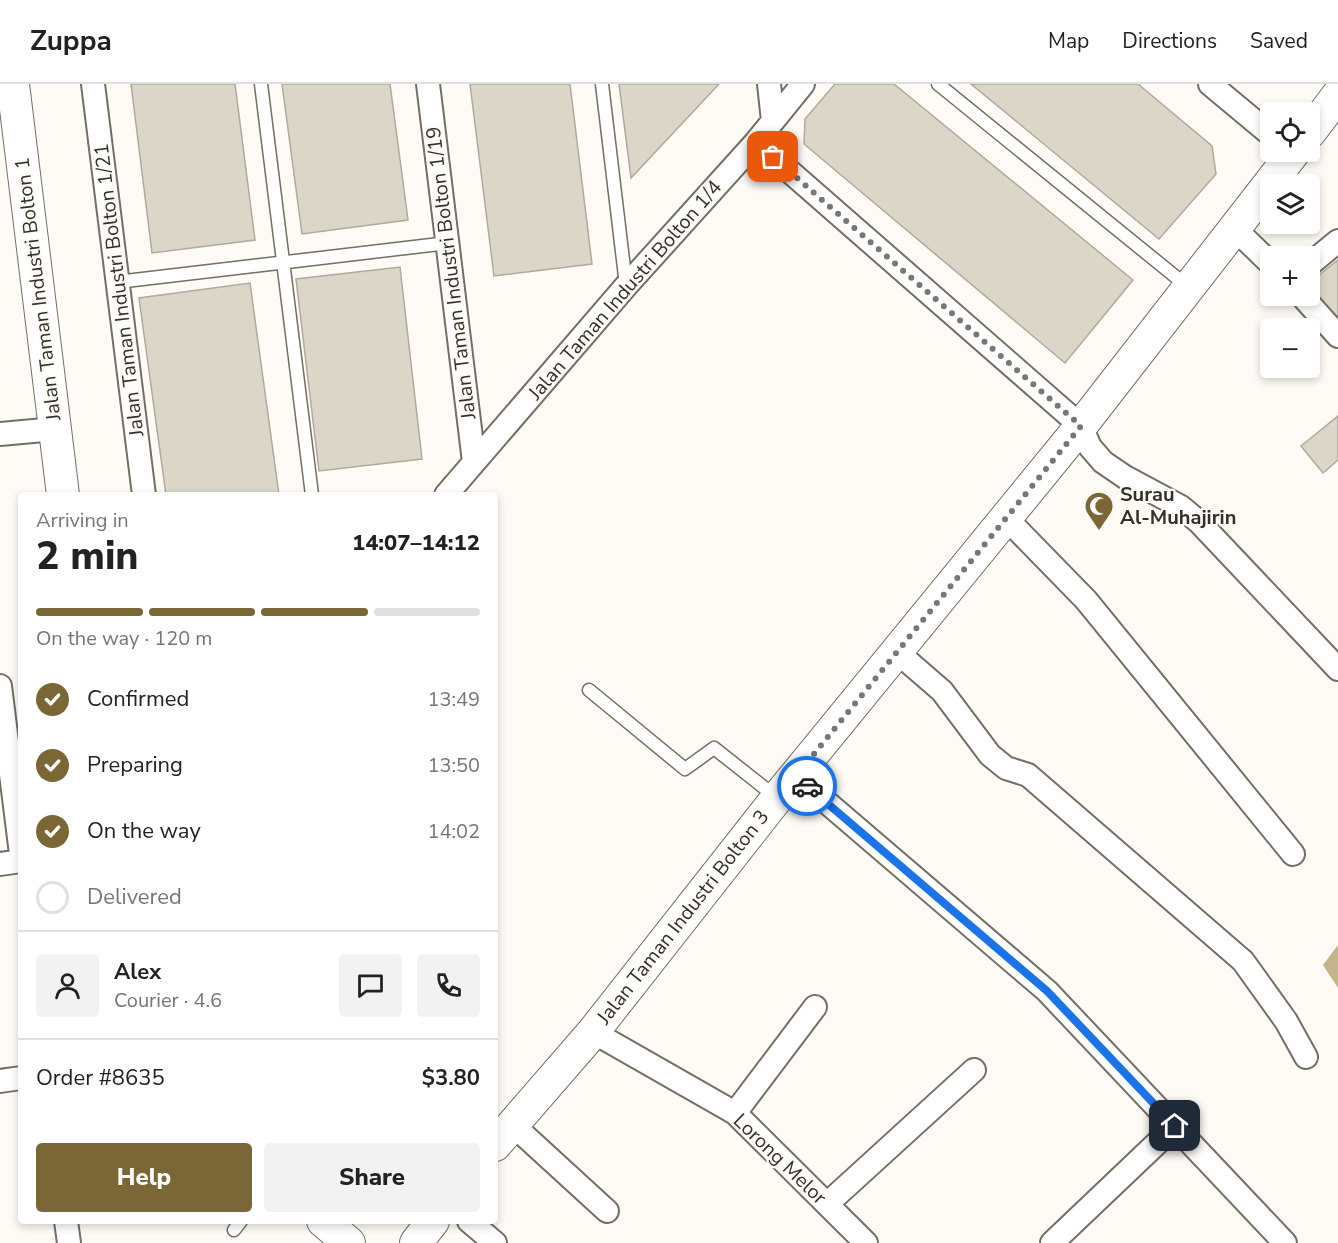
<!DOCTYPE html>
<meta charset="utf-8">
<style>
:root{--surface:#fff;--page:#f2f2f2;--text:#222;--muted:#767676;--line:#e0e0e0;--accent:#7b6635}
body{margin:0;font-family:"Nunito Sans",sans-serif;background:var(--page);color:var(--text);height:100vh;display:flex;flex-direction:column;font-size:22px;white-space:nowrap}
*{box-sizing:border-box;margin:0}
p{font-size:20px;color:var(--muted)}
.icon{flex:none;width:33px;height:33px;fill:none;stroke:currentColor;stroke-width:2;stroke-linecap:round;stroke-linejoin:round}
.map{position:relative;flex:1;overflow:hidden}
.panel{position:absolute;left:18px;top:408px;width:480px;height:732px;display:flex;flex-direction:column;background:var(--surface);border-radius:6px;box-shadow:0 3px 9px #0003}
.panel>*{flex:none}
.controls{position:absolute;left:1260px;top:18px;display:grid;gap:12px}
.controls a{display:grid;place-items:center;width:60px;height:60px;border-radius:6px;background:var(--surface);box-shadow:0 3px 9px #0003;font-size:30px}
.pin{position:absolute;display:grid;place-items:center;width:51px;height:51px;color:#fff;margin:-26px;border-radius:12px;box-shadow:0 3px 9px #0006}
.courier{position:absolute;display:grid;place-items:center;width:60px;height:60px;margin:-30px;border:4px solid #1a73e8;border-radius:50%;background:#fff;color:#222;box-shadow:0 2px 8px #0007}
.summary em{font-style:normal;font-weight:800}
.summary div{display:flex;flex-direction:column-reverse}
.summary{display:flex;align-items:center;justify-content:space-between;height:102px;padding:0 18px}
h1{font-size:39px;font-weight:800;line-height:45px}
.bar{display:grid;grid-template-columns:repeat(4,1fr);gap:9px 6px;align-content:center;height:72px;padding:0 18px}
.bar i{height:8px;border-radius:4px;background:var(--line)}
.bar .active{background:var(--accent)}
.bar p{grid-column:span 4}
.line{display:flex;align-items:center;gap:15px;padding:0 18px;border-top:2px solid var(--line)}
.line div{flex:1}
.round{display:grid;place-items:center;flex:none;width:63px;height:63px;border-radius:6px;background:var(--page)}
ol{padding:0 18px;list-style:none}
li{display:flex;align-items:center;gap:18px;height:66px}
li p{margin-inline-start:auto}
li .icon{padding:6px;border-radius:50%;background:var(--accent);color:#fff;stroke-width:4}
li:last-child{color:var(--muted)}
li i{width:33px;height:33px;border:3px solid var(--line);border-radius:50%}
.cta{display:flex;gap:12px;margin-top:auto;padding:12px 18px}
.cta a{flex:1;height:69px;border-radius:6px;background:var(--accent);color:#fff;font-size:24px;font-weight:800;line-height:69px;text-align:center}
.cta a+a{background:var(--page);color:var(--text)}
header{display:flex;align-items:center;gap:36px;box-sizing:border-box;height:84px;padding:0 30px;background:var(--surface);border-bottom:2px solid var(--line)}
header strong{font-size:28px}
nav{display:flex;gap:33px;margin-inline-start:auto;font-size:21px}
.map>svg:first-child{display:block}
</style>
<header>
<strong>Zuppa</strong>
<nav><a>Map</a><a>Directions</a><a>Saved</a></nav>
</header>
<div class="map">
<svg width="1338" height="1159" viewBox="0 0 1338 1159">
<rect width="100%" height="100%" fill="#fefbf6"/>
<path fill="#c5b38d" d="M1338,861V904L1323,881Z"/>
<path fill="#dcd6c9" stroke="#afaa9d" stroke-width="1.5" d="M131,0H235L255,156L152,169Z
M282,0H390L408,136L302,150Z
M470,0H570L592,180L494,192Z
M619,0H719L631,94Z
M835,0H894L1133,196L1065,279L804,60L805,35Z
M971,0H1138L1212,62L1216,90L1159,155Z
M1338,176V238L1310,200V198Z
M400,183L422,375L319,387L296,195Z
M250,199L279,411H166L139,214Z
M1338,332V376L1323,389L1301,362Z"/>
<g fill="none" stroke-linecap="round" stroke-linejoin="round">
<g stroke="#746e63" stroke-width="15">
<path id="lane" d="M261,0L312,411
M602,0L626,201
M938,0L1187,202
M117,198L448,159
M589,606L685,685L714,664L776,713
M234,1146L241,1137"/>
</g>
<g stroke="#746e63" stroke-width="26">
<path id="street" d="M93,0L144,411
M428,0L474,378
M769,0L773,37
M1210,0L1270,50
M756,58L1081,342L1090,363L1103,378L1125,393L1181,423L1199,438L1338,585
M1234,144L1270,179
M1310,180L1338,157
M1302,212L1338,252
M0,350L55,345
M446,411L626,202L756,58L803,0
M1006,434L1086,516L1293,770
M897,568L942,607L990,671L1006,684L1028,691L1243,877L1286,937L1306,973
M0,602L21,770
M796,692L1047,907L1285,1159
M0,780L21,777
M593,948L735,1029L866,1159
M0,997L21,994
M735,1029L815,923
M512,1040L607,1127
M827,1120L974,986
M66,1137L69,1159
M469,1137L495,1159
M1052,1159L1175,1042"/>
</g>
<g stroke="#746e63" stroke-width="34">
<path id="secondary" d="M13,0L63,411
M1310,48L1338,11
M495,1061L593,948L777,714L1081,342L1294,68
M323,1137L349,1159
M416,1159L433,1137"/>
</g>
<use href="#lane" stroke="#fff" stroke-width="12"/>
<use href="#street" stroke="#fff" stroke-width="22"/>
<use href="#secondary" stroke="#fff" stroke-width="32"/>
</g>
<g fill="none" stroke-linecap="round" stroke-linejoin="round">
<path stroke="#797772" stroke-width="6" stroke-dasharray="0 10.8" d="M773,73L1081,342L796,692L807,702"/>
<path stroke="#1a73e8" stroke-width="8" d="M807,702L1047,907L1175,1042"/>
</g>
<defs>
<g id="mosque-pin" transform="scale(1.5)"><path d="M0 17L-7.5 6A9.5 9.5 0 1 1 7.5 6Z" fill="#7b6635" stroke="#fefbf6"/><path d="M3.5-4.9A6 6 0 1 0 3.5 4.9A5 5 0 1 1 3.5-4.9Z" fill="#fff"/></g>
</defs>
<g fill-rule="evenodd">
<use href="#mosque-pin" x="1099" y="422"/>
</g>
<g text-anchor="middle" dominant-baseline="central" stroke-width="4.5" stroke-linejoin="round" paint-order="stroke">
<g font-size="20" fill="#32302b" stroke="#fefbf6">
<text transform="translate(451 189) rotate(-97)">Jalan Taman Industri Bolton 1/19</text>
<text transform="translate(38 205) rotate(-97)">Jalan Taman Industri Bolton 1</text>
<text transform="translate(119 206) rotate(-97)">Jalan Taman Industri Bolton 1/21</text>
<text transform="translate(625 206) rotate(-49)">Jalan Taman Industri Bolton 1/4</text>
<text transform="translate(683 833) rotate(-52)">Jalan Taman Industri Bolton 3</text>
<text transform="translate(780 1075) rotate(44)">Lorong Melor</text>
</g>
<g font-size="20" font-weight="bold" fill="#32302b" stroke="#fefbf6" text-anchor="start">
<text x="1120" y="410">Surau<tspan x="1120" dy="23">Al-Muhajirin</tspan></text>
</g>
</g>
</svg>
<div class="controls">
<a><svg class="icon" aria-label="locate" viewBox="0 0 24 24"><circle cx="12" cy="12" r="6"/><path d="M12 2v4M12 18v4M2 12h4M18 12h4"/></svg></a>
<a><svg class="icon" aria-label="layers" viewBox="0 0 24 24"><path d="M12 4l9 5-9 5-9-5zM3 14l9 5 9-5"/></svg></a>
<a>+</a>
<a>−</a>
</div>
<div class="pin" style="left:773px;top:73px;background:#ea580c"><svg class="icon" aria-label="bag" viewBox="0 0 24 24"><path d="M5 8h14l-1 12H6zM9 8a3 3 0 0 1 6 0"/></svg></div>
<div class="pin" style="left:1175px;top:1042px;background:#1f2937"><svg class="icon" aria-label="home" viewBox="0 0 24 24"><path d="M3 11l9-7 9 7M6 9v11h12V9"/></svg></div>
<div class="courier" style="left:807px;top:702px"><svg class="icon" aria-label="car" viewBox="0 0 24 24"><path d="M5 17H2v-5l4-1 3-4h7l3 4 3 1v5h-3M9 17h6M6 11h13"/><circle cx="7" cy="17" r="2"/><circle cx="17" cy="17" r="2"/></svg></div>
<section class="panel">
<div class="summary"><div><h1>2 min</h1><p>Arriving in</p></div><em>14:07–14:12</em></div>
<div class="bar"><i class="active"></i><i class="active"></i><i class="active"></i><i></i><p>On the way · 120 m</p></div>
<ol>
<li><svg class="icon" aria-label="check" viewBox="0 0 24 24"><path d="M5 12l5 5 9-10"/></svg>Confirmed<p>13:49</p></li>
<li><svg class="icon" aria-label="check" viewBox="0 0 24 24"><path d="M5 12l5 5 9-10"/></svg>Preparing<p>13:50</p></li>
<li><svg class="icon" aria-label="check" viewBox="0 0 24 24"><path d="M5 12l5 5 9-10"/></svg>On the way<p>14:02</p></li>
<li><i></i>Delivered</li>
</ol>
<div class="line" style="height:108px"><a class="round"><svg class="icon" aria-label="person" viewBox="0 0 24 24"><circle cx="12" cy="8" r="4"/><path d="M4 21q1-7 8-7t8 7"/></svg></a><div><b>Alex</b><p>Courier · 4.6</p></div><a class="round"><svg class="icon" aria-label="chat" viewBox="0 0 24 24"><path d="M4 5h16v11H9l-5 4z"/></svg></a><a class="round"><svg class="icon" aria-label="phone" viewBox="0 0 24 24"><path d="M5 4h4l2 5-3 2q2 4 5 5l2-3 5 2v4C11 20 4 13 5 4z"/></svg></a></div>
<div class="line" style="height:78px"><div>Order #8635</div><b>$3.80</b></div>
<div class="cta"><a>Help</a><a>Share</a></div>
</section>
</div>
